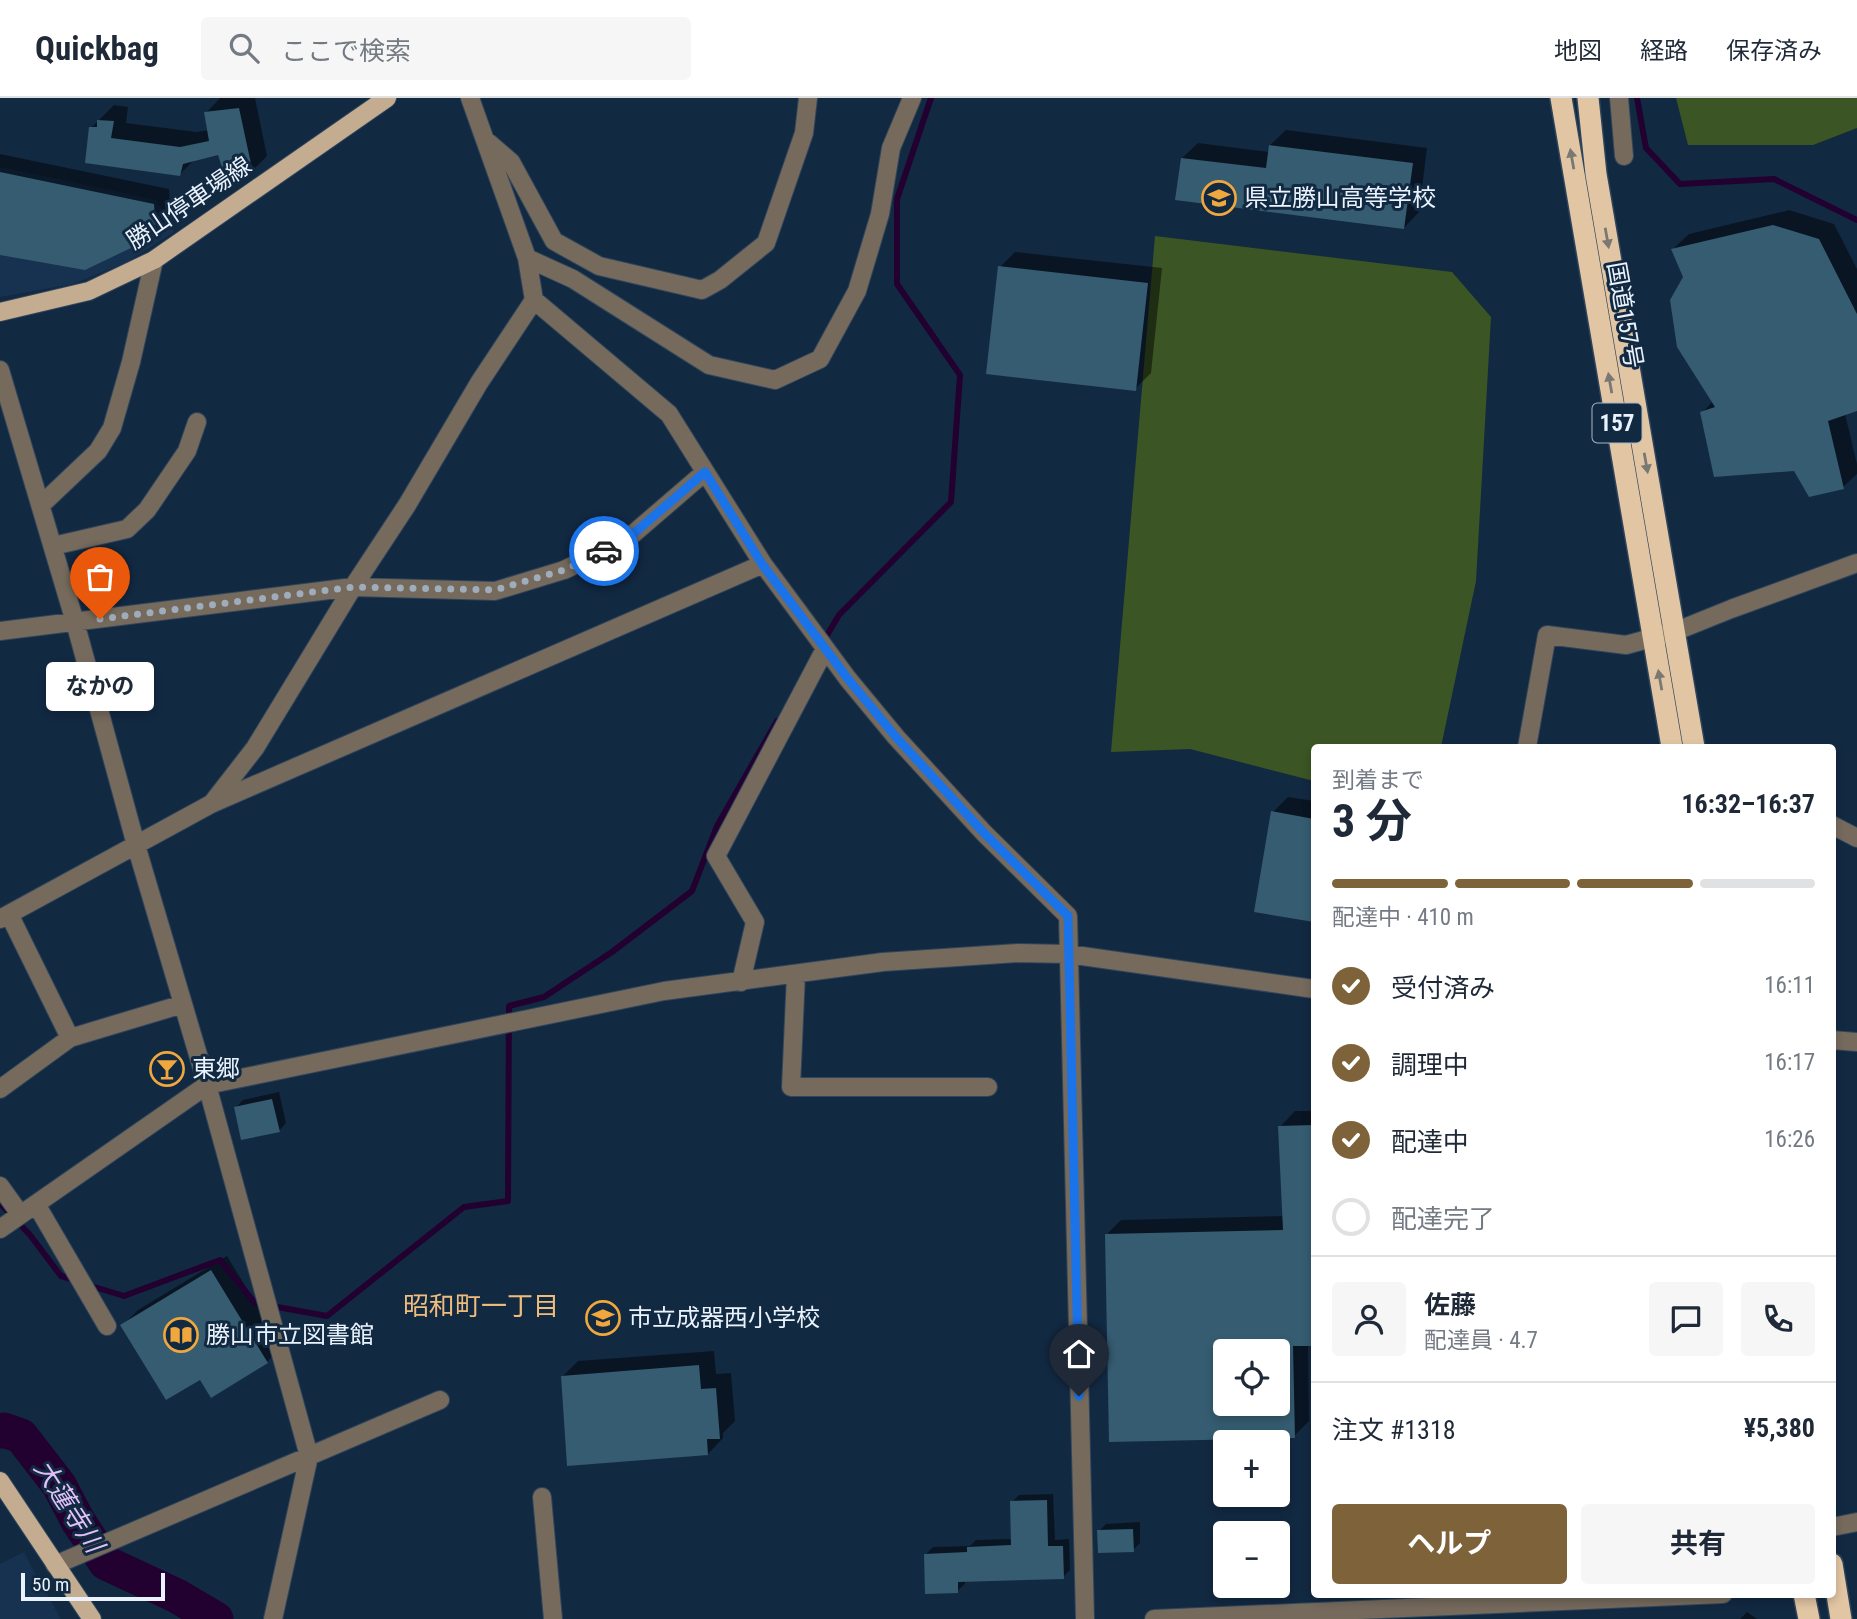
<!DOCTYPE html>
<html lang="ja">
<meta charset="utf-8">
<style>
:root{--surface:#fff;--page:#f6f6f7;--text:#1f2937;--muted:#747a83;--line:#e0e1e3;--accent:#7d623a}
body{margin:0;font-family:"Roboto Condensed","Noto Sans JP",sans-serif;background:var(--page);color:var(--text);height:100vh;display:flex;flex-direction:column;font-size:26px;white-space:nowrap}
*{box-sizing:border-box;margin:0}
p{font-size:23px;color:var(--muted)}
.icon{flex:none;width:38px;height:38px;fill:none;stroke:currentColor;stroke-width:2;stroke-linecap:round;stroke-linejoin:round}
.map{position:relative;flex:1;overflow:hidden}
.sheet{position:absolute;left:1311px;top:646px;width:525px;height:854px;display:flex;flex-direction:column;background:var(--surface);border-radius:7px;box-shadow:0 4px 10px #0003}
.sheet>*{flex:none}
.buttons{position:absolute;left:1213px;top:1241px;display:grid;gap:14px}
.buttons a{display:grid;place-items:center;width:77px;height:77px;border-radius:7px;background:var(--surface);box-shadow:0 4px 10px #0003;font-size:35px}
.scale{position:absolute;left:21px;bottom:18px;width:144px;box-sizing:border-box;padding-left:7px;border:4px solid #eaf3fd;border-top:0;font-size:19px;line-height:24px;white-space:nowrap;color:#eaf3fd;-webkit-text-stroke:5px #122942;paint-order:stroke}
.pin{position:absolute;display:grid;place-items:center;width:60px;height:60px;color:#fff;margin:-72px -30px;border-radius:50% 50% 50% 0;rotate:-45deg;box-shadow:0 0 7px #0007}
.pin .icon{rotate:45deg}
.courier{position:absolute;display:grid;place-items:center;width:70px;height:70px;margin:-35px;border:5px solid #1a73e8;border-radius:50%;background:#fff;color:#222;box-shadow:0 2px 9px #0007}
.bubble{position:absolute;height:49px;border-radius:7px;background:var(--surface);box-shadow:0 4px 10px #0003;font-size:23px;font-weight:700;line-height:49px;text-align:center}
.head em{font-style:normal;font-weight:700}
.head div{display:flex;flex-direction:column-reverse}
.head{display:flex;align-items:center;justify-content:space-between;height:119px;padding:0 21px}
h1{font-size:46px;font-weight:700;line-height:52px}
.bar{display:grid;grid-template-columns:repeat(4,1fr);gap:10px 7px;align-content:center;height:84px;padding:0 21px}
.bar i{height:9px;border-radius:5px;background:var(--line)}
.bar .on{background:var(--accent)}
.bar p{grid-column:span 4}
.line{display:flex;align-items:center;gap:18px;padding:0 21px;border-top:2px solid var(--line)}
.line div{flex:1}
.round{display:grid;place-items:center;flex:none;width:74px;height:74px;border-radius:7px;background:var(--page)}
ol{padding:0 21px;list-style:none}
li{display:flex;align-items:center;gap:21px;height:77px}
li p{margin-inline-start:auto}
li .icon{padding:7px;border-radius:50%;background:var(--accent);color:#fff;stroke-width:4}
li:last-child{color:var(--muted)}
li i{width:38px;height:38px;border:4px solid var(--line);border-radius:50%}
.primary-button{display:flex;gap:14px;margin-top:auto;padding:14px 21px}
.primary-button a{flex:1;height:80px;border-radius:7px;background:var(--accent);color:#fff;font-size:28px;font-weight:700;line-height:80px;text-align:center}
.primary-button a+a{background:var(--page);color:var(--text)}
header{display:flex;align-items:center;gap:42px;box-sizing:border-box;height:98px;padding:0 35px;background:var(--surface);border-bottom:2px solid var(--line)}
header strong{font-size:33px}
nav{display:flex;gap:38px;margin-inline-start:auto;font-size:24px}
.search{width:490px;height:63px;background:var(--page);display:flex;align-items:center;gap:18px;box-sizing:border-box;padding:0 24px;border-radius:7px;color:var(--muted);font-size:26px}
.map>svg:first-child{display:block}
</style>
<header>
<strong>Quickbag</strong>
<div class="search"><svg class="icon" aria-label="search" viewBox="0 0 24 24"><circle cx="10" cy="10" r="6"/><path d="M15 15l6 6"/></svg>ここで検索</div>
<nav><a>地図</a><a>経路</a><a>保存済み</a></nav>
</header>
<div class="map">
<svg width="1857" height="1521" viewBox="0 0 1857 1521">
<rect width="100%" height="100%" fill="#122942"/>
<path fill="#163250" d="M0,69L156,102L174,134L127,164L73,186L0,199Z
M24,1454L31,1468L61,1521H0V1466Z"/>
<path fill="#3b5524" d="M1676,0H1857V30L1813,47H1688Z
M1155,138L1452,174L1491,219L1476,483L1441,649H1314V683L1190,651L1111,654Z"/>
<path fill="#0007" fill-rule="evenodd" d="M220,0H255L267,58L252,73L219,55L195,61L180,76L91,30L114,7L128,9L126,25L197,34L209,32L206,15Z
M1286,32L1427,50L1419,114L1404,130L1182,60L1198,45L1269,54L1270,47Z
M0,56L169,91L171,121L155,136L0,155Z
M1789,112L1834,126L1857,171V311L1845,316L1857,366V376L1843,389L1795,371L1702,315L1713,303L1685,179L1673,151L1689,136Z
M1015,154L1162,170L1151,275L1135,291L1000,169Z
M1288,699L1314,703V822L1256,813L1273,714Z
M279,994L286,1025L279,1033L236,1009L243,1002Z
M1295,1013H1314V1246H1308L1309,1323L1294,1338L1111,1342L1106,1137L1121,1122L1284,1118L1280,1029ZM1225,1253H1278V1306H1225Z
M227,1158L282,1248L267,1264L200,1279L122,1228L138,1212Z
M714,1253L716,1276L731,1275L735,1323L723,1335V1340L708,1356L562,1279L578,1263Z
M1053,1396L1055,1442L1069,1441L1070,1472L1063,1479L965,1482V1486L957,1493L926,1456L933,1449L970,1448L976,1442L1013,1441L1012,1404L1019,1397Z
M1140,1424V1445L1133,1452L1099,1433L1106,1426Z
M1747,1514L1757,1521H1740Z"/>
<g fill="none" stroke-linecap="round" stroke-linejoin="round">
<path stroke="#220131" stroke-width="6" d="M1637,0L1646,50L1680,86L1774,81L1857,122
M823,544L839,517L951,404L960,277L897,186V101L931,0
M0,1105L30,1137L61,1178L78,1183
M88,1187L124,1198L220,1162L255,1205L327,1218L464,1109L508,1103L509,908L544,899L612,854L692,793L717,728L777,623"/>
<path stroke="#220131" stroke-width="35" d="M0,1333L4,1332L21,1338L59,1387L78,1423L106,1465L177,1498L216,1521"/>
</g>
<path fill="#355c71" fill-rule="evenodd" d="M239,10L253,75L227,84L218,57L183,66L180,78L85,65L89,29H97V22L114,23L111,40L180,49L209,43L204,14Z
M1269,47L1413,65L1404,131L1175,102L1181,60L1266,70Z
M0,74L154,106L156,138L85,172L0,157Z
M1773,127L1819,141L1857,216V313L1828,323L1844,391L1809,399L1794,373L1714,379L1700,314L1715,309L1677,249L1670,202L1683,179L1671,151Z
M998,168L1148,185L1136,293L986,276Z
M1271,713L1314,721V824L1254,814Z
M272,1001L280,1034L241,1042L234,1009Z
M1314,1027V1248H1293L1295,1340L1109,1344L1105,1136L1283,1132L1278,1028ZM1225,1253H1278V1306H1225Z
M211,1172L268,1265L211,1300L200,1282L166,1302L120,1227Z
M699,1267L701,1291L716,1290L720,1341H707L708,1357L567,1368L561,1278Z
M1047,1402L1048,1448H1063L1064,1481L958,1484V1495L925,1496L924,1456L967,1454V1449L1011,1447L1010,1403Z
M1133,1431L1134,1454L1098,1455L1097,1432Z"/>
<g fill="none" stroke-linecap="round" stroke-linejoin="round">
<g stroke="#30455c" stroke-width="20">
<path id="minor" d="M470,0L527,160L534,202L669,316L763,466L848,581L896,639L984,735L1068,818L1085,1521
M1619,0L1624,58
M489,45L511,64L554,143L599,168L702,192L720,182L766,145L804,35L808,0
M527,160L573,181L709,267L775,282L820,261L857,193L880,116L891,50L912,0
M0,272L75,524L136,747L207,987L309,1358L273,1521
M41,407L98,353L112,330L131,264L154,162
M53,448L127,431L147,412L187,353L197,324
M0,533L353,489L495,493L564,472L625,443L705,374
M1527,649L1547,537L1626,547L1674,534L1731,511L1857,465
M213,704L255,650L353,489L407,407L479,285L534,202
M1832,727L1857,740
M9,816L70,940
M0,821L211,706L763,466
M796,876L791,989H988
M741,884L755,824L716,758L825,551
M1832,942L1857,944
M0,991L70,940L183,906
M0,1088L20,1116
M36,1106L107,1228
M0,1131L207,987L664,893L883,864L1018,855L1068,856L1314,891
M542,1399L553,1521
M1832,1429L1857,1424
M55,1467L440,1302
M1154,1521L1723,1496"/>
</g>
<g stroke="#30455c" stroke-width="20">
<path id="major" d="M0,214L89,193L154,162L387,0
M0,1383L92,1521"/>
</g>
<g stroke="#30455c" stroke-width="24">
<path id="highway" d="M1561,0L1672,649
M1588,0L1596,76L1694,649
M1832,1466L1841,1521
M1804,1496L1809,1521"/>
</g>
<use href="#minor" stroke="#756a5c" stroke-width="18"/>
<use href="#major" stroke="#c3ac90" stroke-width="18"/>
<use href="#highway" stroke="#e2c6a4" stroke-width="21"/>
</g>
<defs><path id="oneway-solid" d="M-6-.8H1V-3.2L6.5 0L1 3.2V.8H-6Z" transform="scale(1.75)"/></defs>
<g fill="#7a7873">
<use href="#oneway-solid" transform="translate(1572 61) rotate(-100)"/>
<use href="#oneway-solid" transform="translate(1607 140) rotate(80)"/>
<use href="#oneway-solid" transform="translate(1610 285) rotate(-100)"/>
<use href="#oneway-solid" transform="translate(1646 365) rotate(80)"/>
<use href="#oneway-solid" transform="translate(1660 582) rotate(-100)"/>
</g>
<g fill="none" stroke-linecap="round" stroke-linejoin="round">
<path stroke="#9eacbc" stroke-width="7" stroke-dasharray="0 12.6" d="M100,521L353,489L495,492L564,472L604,453"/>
<path stroke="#1a73e8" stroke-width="9" d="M604,453L625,443L705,374L762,466L848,581L896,639L984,735L1068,818L1079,1298"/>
</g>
<defs>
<g id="school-ring" transform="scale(1.75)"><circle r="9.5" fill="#122942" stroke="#efa73e" stroke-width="1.5"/><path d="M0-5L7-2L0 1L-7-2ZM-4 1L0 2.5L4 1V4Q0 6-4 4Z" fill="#efa73e"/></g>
<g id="bar-ring" transform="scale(1.75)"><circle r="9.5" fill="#122942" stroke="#efa73e" stroke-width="1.5"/><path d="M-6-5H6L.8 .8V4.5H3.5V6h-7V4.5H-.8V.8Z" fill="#efa73e"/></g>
<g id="library-ring" transform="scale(1.75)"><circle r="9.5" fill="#122942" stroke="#efa73e" stroke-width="1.5"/><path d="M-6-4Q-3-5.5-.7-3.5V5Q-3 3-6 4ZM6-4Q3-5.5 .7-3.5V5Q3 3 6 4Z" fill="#efa73e"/></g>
</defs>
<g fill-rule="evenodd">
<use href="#school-ring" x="1219" y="100"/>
<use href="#bar-ring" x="167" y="971"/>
<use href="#school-ring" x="603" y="1220"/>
<use href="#library-ring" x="181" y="1237"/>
</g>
<g text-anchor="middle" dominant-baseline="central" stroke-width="6" stroke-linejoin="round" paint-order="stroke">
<rect fill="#122942" stroke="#a9b6c5" stroke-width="2" x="1592.5" y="305.5" width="49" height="39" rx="5"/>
<g font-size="23" font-weight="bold" fill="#eaf3fd">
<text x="1617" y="325">157</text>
</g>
<g font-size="24" fill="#eaf3fd" stroke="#122942" text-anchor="start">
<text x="1244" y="100">県立勝山高等学校</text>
<text x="192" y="971">東郷</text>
<text x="628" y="1220">市立成器西小学校</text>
<text x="206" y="1237">勝山市立図書館</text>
</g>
<g font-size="24" fill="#eaf3fd" stroke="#122942">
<text transform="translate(189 105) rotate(-34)">勝山停車場線</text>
<text transform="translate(1625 217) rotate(80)">国道157号</text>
</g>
<g font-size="26" fill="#efbc7c" stroke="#122942">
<text x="481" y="1208">昭和町一丁目</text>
</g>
<g font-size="26" font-style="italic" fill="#e3bff9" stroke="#122942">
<text transform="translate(69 1408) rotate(57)">大蓮寺川</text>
</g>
</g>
</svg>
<div class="buttons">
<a><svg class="icon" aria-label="locate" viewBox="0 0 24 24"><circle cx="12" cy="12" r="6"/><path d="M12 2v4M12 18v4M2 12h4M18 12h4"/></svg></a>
<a>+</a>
<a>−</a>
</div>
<div class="scale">50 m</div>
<div class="pin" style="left:100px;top:521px;background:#ea580c"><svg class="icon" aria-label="bag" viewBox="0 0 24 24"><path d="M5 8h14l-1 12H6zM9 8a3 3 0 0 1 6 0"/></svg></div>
<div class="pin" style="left:1079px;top:1298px;background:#1f2937"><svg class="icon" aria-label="home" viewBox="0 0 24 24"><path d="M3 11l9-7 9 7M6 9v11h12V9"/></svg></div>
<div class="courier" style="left:604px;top:453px"><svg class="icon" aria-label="car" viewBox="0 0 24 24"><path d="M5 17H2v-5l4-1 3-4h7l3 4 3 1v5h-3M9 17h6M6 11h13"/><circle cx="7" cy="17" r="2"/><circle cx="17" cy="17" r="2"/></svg></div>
<div class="bubble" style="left:46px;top:564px;width:108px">なかの</div>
<section class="sheet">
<div class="head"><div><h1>3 分</h1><p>到着まで</p></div><em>16:32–16:37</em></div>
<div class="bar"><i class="on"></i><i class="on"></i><i class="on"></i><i></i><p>配達中 · 410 m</p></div>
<ol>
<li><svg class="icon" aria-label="check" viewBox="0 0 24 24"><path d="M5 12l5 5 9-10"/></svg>受付済み<p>16:11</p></li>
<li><svg class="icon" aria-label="check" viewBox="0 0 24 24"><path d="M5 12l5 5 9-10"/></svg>調理中<p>16:17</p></li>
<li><svg class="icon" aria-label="check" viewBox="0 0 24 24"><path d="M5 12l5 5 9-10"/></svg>配達中<p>16:26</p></li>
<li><i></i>配達完了</li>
</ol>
<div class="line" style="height:126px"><a class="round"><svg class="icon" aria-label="person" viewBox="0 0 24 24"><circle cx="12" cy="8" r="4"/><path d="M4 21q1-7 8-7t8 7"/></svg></a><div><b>佐藤</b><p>配達員 · 4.7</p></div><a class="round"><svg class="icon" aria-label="chat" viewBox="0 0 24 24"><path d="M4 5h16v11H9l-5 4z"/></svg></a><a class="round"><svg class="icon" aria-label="phone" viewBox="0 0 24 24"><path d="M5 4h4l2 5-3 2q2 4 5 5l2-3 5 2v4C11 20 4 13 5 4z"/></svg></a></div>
<div class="line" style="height:91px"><div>注文 #1318</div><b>¥5,380</b></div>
<div class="primary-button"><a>ヘルプ</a><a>共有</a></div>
</section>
</div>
